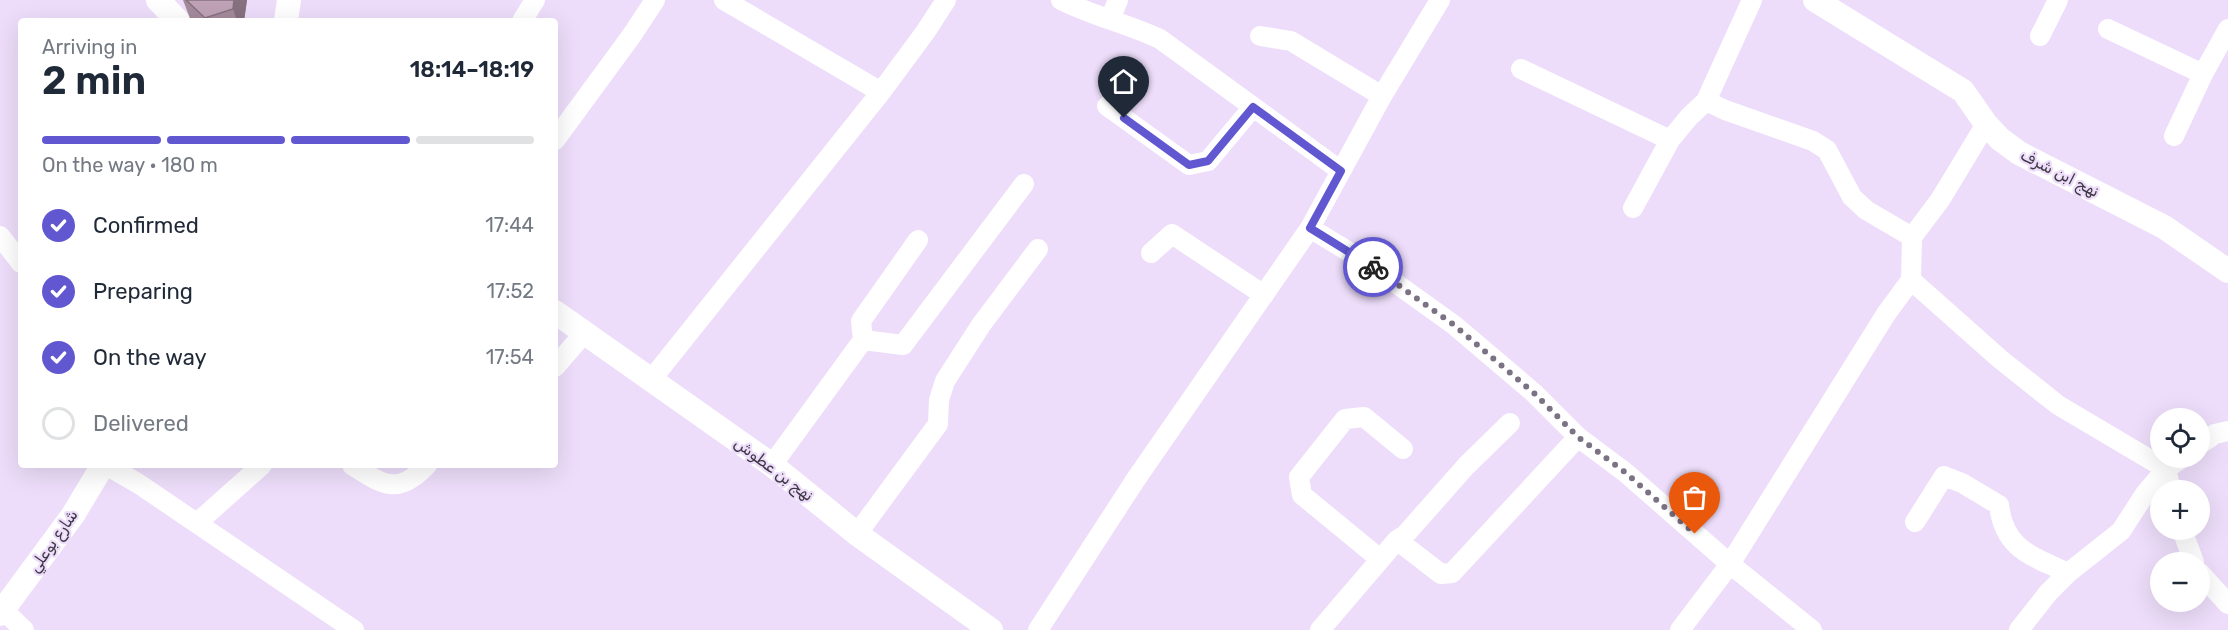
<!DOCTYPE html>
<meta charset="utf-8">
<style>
:root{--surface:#fff;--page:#f6f6f7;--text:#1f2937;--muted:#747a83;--line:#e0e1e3;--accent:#6158d1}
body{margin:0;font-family:Rubik,"Noto Sans Arabic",sans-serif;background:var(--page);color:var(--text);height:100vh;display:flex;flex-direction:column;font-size:22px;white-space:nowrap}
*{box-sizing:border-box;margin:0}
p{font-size:20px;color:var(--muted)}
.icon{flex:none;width:33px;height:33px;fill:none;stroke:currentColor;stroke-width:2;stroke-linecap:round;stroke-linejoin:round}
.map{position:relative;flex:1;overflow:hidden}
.side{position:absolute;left:18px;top:18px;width:540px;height:450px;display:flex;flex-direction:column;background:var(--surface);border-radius:6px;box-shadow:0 6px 24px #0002}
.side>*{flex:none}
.buttons{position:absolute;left:2150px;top:408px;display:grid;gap:12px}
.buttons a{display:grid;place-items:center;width:60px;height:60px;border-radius:50%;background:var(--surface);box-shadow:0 6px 24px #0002;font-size:30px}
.pin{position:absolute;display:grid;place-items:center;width:51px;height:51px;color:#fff;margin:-62px -26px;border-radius:50% 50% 50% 0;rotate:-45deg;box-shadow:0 0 6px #0007}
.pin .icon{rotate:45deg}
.courier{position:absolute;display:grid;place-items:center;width:60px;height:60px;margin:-30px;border:4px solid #6158d1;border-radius:50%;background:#fff;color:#222;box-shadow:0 2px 8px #0007}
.head em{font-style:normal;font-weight:600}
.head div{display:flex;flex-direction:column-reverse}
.head{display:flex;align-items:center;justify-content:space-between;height:102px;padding:0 24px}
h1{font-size:39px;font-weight:600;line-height:45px}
.bar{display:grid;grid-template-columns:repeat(4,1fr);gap:9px 6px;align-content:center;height:72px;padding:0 24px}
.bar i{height:8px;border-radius:4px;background:var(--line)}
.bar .active{background:var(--accent)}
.bar p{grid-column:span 4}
ol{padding:0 24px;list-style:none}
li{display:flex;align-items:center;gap:18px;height:66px}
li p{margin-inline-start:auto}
li .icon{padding:6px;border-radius:50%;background:var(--accent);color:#fff;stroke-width:4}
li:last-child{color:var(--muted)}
li i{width:33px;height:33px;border:3px solid var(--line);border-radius:50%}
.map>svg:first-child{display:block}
</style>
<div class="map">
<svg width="2228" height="630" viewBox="0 0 2228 630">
<rect width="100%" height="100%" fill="#edddfa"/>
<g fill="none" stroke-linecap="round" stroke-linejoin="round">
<path stroke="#fff" stroke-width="20" d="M1061,0C1093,16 1128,24 1160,39L1341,171
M1110,19L1118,0
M522,21L535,0
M2108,29L2203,74L2228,29
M1260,36L1291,41L1382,96
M2040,36L2058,0
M1521,69L1670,140
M881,92L926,31L946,0
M1706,101L1752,0
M1107,106L1189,165L1208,161L1253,107
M2174,136L2203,74
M555,140L632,35L655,0
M1633,208L1670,140L1689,117L1706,101L1725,110L1813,141L1827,150L1852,197L1866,210L1912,237
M1310,228L1369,264L1454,325L1534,393L1578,437L1626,473L1730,564L1680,630
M0,236L21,263
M1151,253L1172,234L1264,295
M1911,280L2000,359L2058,405L2166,469L2182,458
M863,340L903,345L1024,184
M555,367L585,332
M651,380L881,92L724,0
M2199,445L2215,434L2228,431
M106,465L139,484L354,630
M352,465C383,485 398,496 427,465
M772,465L863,340L861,321L918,240
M1915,522L1944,476L1962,483L1999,505C2004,550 2033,556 2068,573
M197,523L262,465
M2182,530L2194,562
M857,534L938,424L939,400L945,381L981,325L1038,249
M1397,540L1405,535L1466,466L1510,423
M1380,559L1302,495L1299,477L1345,419L1364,417L1403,449
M2199,572L2228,604
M0,607L24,630
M1038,630L1136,479L1310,228L1382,96L1440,0
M1320,630L1397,540L1441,574L1452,573L1578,437
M1812,630L1730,564L1886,314L1911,280L1912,237L1940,200L1986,124
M2019,630L2048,593L2068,573L2121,531L2145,494L2166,469L2171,490"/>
<path stroke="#fff" stroke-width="24" d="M158,0L178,21
M1815,0L1963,91L1986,124L2000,139L2019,153L2164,227L2228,271
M286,21L289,0
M555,312L772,465L857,534L991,630
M0,614L73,515L103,465"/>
</g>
<path fill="#a48b9c" d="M183,0H247L244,21H191Z"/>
<path fill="#86717f" d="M234,0H247L244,21H237L233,9Z"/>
<path fill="#bfa2b5" stroke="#86717f" stroke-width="1.5" d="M186,0H234L233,9L205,18Z"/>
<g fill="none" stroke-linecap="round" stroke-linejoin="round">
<path stroke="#7b7284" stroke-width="6" stroke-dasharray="0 10.8" d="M1373,267L1454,325L1534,393L1578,437L1626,473L1695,534"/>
<path stroke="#6158d1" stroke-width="8" d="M1124,118L1189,165L1208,161L1253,107L1341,171L1310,228L1373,267"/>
</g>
<g text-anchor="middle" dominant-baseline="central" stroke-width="4.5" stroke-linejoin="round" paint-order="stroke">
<g font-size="16" fill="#3e3844" stroke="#edddfa">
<text transform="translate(2060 173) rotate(27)">نهج ابن شرف</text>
<text transform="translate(774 469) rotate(37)">نهج بن عطوش</text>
<text transform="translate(53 541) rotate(-55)">شارع بوعلي</text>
</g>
</g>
</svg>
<div class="buttons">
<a><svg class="icon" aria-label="locate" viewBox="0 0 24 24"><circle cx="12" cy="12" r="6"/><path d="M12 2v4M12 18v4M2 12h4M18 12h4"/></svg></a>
<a>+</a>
<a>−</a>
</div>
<div class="pin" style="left:1695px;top:534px;background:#ea580c"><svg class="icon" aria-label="bag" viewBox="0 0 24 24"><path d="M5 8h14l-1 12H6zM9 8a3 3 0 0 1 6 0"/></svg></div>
<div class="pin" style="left:1124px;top:118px;background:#1f2937"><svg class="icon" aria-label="home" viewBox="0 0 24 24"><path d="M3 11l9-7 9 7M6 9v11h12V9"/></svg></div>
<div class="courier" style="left:1373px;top:267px"><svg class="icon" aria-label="bike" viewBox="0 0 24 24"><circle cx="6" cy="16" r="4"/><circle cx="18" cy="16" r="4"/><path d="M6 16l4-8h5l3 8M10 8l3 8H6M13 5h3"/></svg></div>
<section class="side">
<div class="head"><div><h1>2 min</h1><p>Arriving in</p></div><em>18:14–18:19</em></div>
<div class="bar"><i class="active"></i><i class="active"></i><i class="active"></i><i></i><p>On the way · 180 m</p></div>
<ol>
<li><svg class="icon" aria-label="check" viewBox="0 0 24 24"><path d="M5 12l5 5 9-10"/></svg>Confirmed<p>17:44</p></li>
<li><svg class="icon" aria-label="check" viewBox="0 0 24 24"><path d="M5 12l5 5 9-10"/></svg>Preparing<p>17:52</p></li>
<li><svg class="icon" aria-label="check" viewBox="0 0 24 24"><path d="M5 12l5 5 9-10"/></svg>On the way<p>17:54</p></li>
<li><i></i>Delivered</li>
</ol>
</section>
</div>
